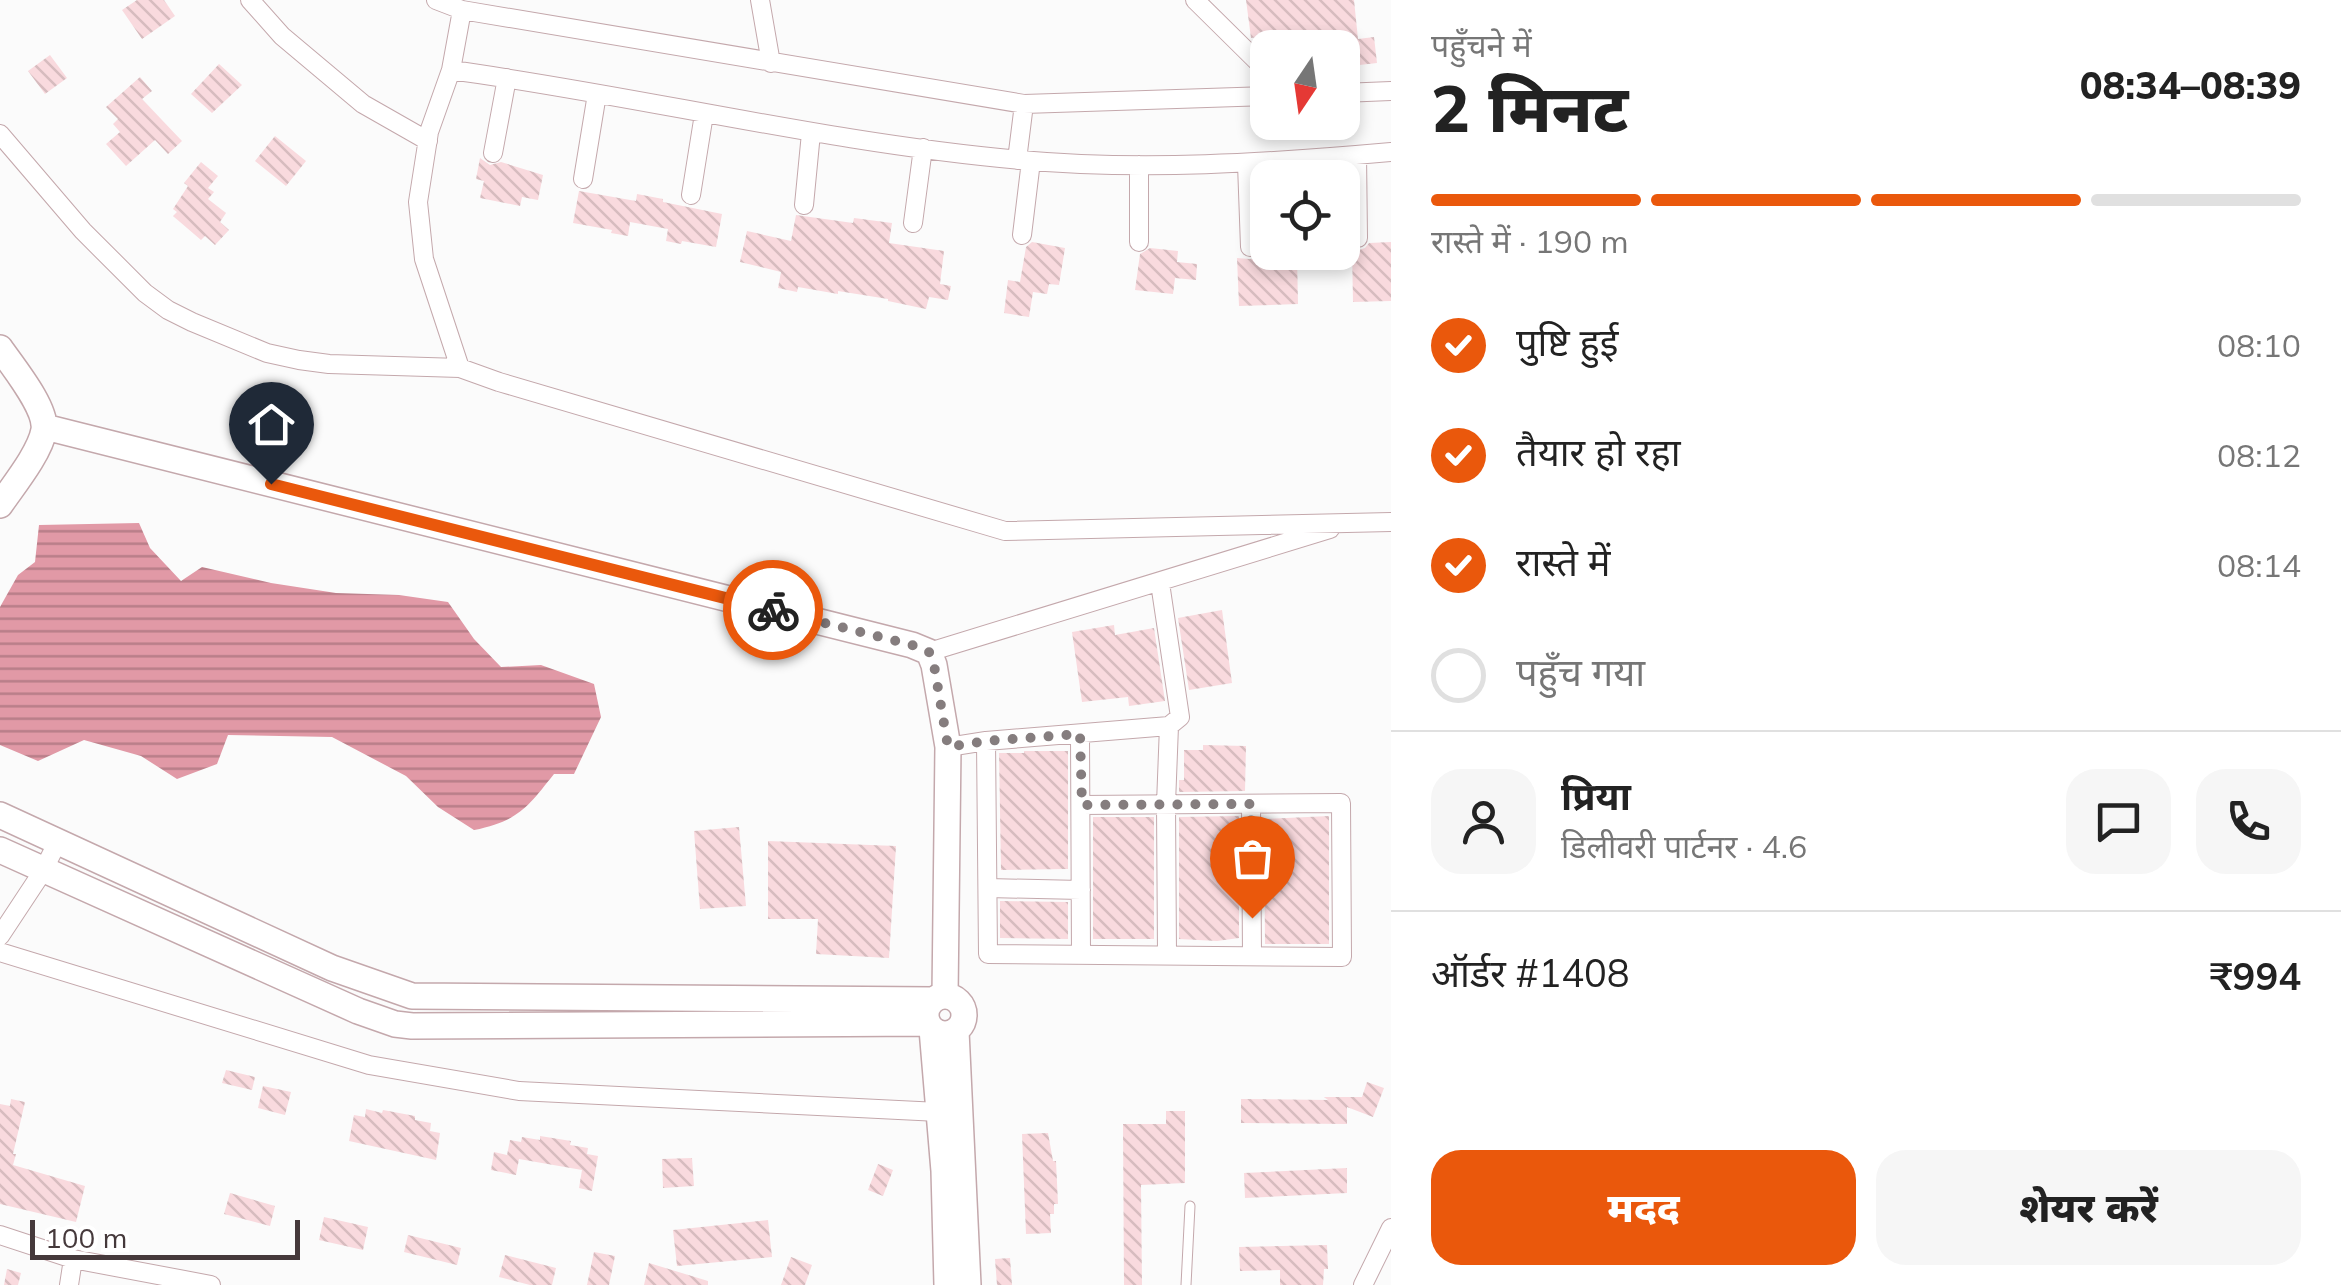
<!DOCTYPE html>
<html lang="hi">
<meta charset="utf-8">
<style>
:root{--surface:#fff;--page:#f6f6f6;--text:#222;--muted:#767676;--line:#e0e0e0;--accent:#ea580c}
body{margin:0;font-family:Mulish,"Noto Sans Devanagari",sans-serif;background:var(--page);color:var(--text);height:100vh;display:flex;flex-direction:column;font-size:38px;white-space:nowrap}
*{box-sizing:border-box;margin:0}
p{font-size:32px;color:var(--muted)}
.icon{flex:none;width:55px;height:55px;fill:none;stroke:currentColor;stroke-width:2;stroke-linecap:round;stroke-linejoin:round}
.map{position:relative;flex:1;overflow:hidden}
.details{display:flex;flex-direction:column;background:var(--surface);width:950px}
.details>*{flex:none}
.needle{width:65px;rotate:193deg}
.tools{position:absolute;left:1250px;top:30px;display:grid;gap:20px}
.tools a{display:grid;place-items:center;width:110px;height:110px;border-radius:20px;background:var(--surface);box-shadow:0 5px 15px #0003;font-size:50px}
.scale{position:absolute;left:30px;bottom:25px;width:270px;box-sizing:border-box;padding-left:10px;border:5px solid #45393b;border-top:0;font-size:28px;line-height:35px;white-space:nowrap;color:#45393b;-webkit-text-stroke:8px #fff;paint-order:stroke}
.pin{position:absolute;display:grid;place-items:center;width:85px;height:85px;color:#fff;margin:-102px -42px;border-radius:50% 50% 50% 0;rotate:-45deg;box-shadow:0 0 10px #0007}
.pin .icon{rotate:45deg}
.courier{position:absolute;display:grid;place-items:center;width:100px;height:100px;margin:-50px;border:8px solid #ea580c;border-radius:50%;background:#fff;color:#222;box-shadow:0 2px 12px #0007}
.summary em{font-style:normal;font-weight:800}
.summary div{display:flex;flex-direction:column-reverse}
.summary{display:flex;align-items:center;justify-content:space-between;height:170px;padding:0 40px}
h1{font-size:65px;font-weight:800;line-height:75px}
.bar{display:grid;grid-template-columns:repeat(4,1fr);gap:15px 10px;align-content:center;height:120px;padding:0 40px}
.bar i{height:12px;border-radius:8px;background:var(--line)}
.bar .active{background:var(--accent)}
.bar p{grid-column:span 4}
.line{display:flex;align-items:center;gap:25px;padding:0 40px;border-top:2px solid var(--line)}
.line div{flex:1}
.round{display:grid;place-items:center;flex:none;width:105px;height:105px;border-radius:30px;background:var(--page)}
ol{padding:0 40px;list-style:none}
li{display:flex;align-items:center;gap:30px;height:110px}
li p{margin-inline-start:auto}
li .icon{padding:10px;border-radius:50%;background:var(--accent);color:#fff;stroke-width:4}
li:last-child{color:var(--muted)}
li i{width:55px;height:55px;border:5px solid var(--line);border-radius:50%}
.primary-button{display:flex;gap:20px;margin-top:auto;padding:20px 40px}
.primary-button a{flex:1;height:115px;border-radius:30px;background:var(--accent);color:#fff;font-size:40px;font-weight:800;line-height:115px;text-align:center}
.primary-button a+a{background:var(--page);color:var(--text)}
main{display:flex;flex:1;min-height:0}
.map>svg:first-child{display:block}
</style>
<main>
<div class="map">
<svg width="1391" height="1285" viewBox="0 0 1391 1285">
<defs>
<pattern id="water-rules" width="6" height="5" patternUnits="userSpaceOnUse" patternTransform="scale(2.5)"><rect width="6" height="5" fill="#e199a6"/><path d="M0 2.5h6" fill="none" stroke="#b87e88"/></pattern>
<pattern id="building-back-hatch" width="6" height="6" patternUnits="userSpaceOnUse" patternTransform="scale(2.5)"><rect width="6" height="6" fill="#f9dade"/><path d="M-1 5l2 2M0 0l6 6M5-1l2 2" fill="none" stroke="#d7bcbf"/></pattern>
</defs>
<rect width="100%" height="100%" fill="#fbfbfb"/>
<path fill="url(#water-rules)" d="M139,523L150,548L181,581L202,567L271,583L336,593L399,595L448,602L474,639L501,667L541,665L594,684L601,717L574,774H554C527,808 518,821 474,830L438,807L406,776L332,737L228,735L217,764L177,779L141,756L84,740L38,761L0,745V607L18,575L35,562L39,525Z"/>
<path fill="url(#building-back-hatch)" d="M137,0H164L175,16L142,39L122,10Z
M1246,0H1354L1358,39L1374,37L1377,63L1342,67V48H1322L1320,30L1251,38Z
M50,55L67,78L45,94L28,71Z
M219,64L242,85L212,113L191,94Z
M140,77L152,91L142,99L182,141L168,154L155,140L126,166L106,144L120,132L113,124L118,119L106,107Z
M275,136L306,161L286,186L255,161Z
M480,158L490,165L501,162L543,175L538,200L522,197L520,206L480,198L484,181L476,179Z
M201,162L218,176L208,188L214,192L208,199L226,213L220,222L229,230L215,245L205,236L201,240L173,216L177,212L173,209L188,186L184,183Z
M579,191L636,201L637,194L663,199V202L722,214L716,247L682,241L681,244L666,241L668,229L630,222L628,236L611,233L612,230L573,223Z
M796,215L853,223L854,218L892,223L889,243L944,251L940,284L951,286L948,300L929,297L926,309L888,301V299L838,291V294L798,287L797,292L778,288L781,272L740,262L747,231L791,241Z
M1032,242L1065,248L1059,285L1049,284L1047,294L1033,292L1029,317L1004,313L1008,280L1020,282L1026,247Z
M1391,242V301L1353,302L1352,249L1359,250L1365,248L1369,243Z
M1150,248L1178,251L1177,262L1197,264L1196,280L1175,278L1173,294L1135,290L1140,254Z
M1297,256L1298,304L1239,306L1237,258L1249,259Z
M1222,610L1232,683L1189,690L1178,618Z
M1114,625L1115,635L1154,628L1165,701L1129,706L1128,697L1082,702L1072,632Z
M1203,745L1246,746L1245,791L1179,792V780H1184V750H1203Z
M1024,751H1068V869L1001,870L999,753H1024Z
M1239,816V938L1217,941L1179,939V817Z
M1329,816V944H1265L1264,819Z
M1093,817H1154V939H1093Z
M739,827L746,906L700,909L694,831Z
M768,841L896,846L889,958L816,954L818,919H768Z
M1000,901L1068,902V939L1000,938Z
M226,1070L255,1077L252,1090L222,1083Z
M1367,1082L1384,1088L1373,1117L1347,1107V1124L1241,1123V1099L1328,1100L1324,1097H1362Z
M263,1086L291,1092L285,1115L258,1108Z
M11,1099L25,1102L13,1154H16L13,1165L85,1186L76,1222L0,1204V1104L10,1106Z
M366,1109L382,1113L383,1110L415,1116V1120L431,1123L430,1131L440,1133L436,1160L349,1141L354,1115L365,1117Z
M1166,1111H1185V1183L1141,1185L1142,1285H1124L1123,1124H1166Z
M1048,1133L1053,1161H1056L1058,1204H1054V1214H1050L1051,1233L1026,1234L1022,1134Z
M540,1136L571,1141L570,1145L588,1148L587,1154L598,1156L592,1191L579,1188L582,1170L519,1159L516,1175L491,1170L494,1152L507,1155L510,1140L521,1142L522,1137L540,1140Z
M692,1158L694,1186L663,1188L662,1159Z
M878,1164L893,1170L883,1196L868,1190Z
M1347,1168V1193L1245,1198L1244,1173Z
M230,1193L275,1206L270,1226L224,1214Z
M324,1217L368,1227L363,1250L319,1240Z
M768,1220L772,1257L677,1266L673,1230Z
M408,1235L461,1248L457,1265L404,1252Z
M1327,1245L1328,1269H1324L1323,1285H1280V1270L1240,1271L1239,1247Z
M594,1252L615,1256L609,1285H587Z
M505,1255L556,1268L552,1285H530L499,1277Z
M791,1257L812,1265L805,1285H781Z
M1010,1258L1012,1285H997L995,1259Z
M649,1263L708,1281V1285H644Z
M7,1269L21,1273L18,1285H4Z"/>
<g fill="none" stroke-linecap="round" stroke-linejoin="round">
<g stroke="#c4a8ac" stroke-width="11">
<path id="lane" d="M1186,1285L1190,1206"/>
</g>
<g stroke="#c4a8ac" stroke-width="20">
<path id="street" d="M250,0L282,36L363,104L428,141
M436,0L462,10L1024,104L1268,96
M760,0L771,63
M1195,0L1268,72
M451,70C641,96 828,143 1020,160C1143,171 1268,163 1391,152
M1342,93L1391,91
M0,134L83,231L145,293L168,310L192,322L267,353L299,360L329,364L460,368L499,382L1005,531L1391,522
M493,153L507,78
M1357,155L1358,238
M1017,160L1024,104
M1247,164L1250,247
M583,179L597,94
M691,195L704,114
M804,205L811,133
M913,223L923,148
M1022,235L1031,161
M1139,242V165
M460,368L424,259L418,202L429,132L451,70L462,10
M929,652L1330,529
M1080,735L1081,955
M986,741L988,954L1342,957L1341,803L1081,805
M948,747L986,741L1169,726L1180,717L1160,583
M1251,804L1252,956
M988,888L1081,890
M0,936L43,871L58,841
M0,952L369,1065L519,1091L939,1112
M1167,955L1166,804L1169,726
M0,1235L73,1259L211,1285
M69,1285L73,1259
M1363,1285L1391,1228"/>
</g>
<g stroke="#c4a8ac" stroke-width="28">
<path id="secondary" d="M0,348C13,367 47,408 44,430C40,453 13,486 0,505
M45,427L912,645L929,652L934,665L948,747L945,996
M0,815L332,968L412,996L933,1000
M0,850L358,1011L395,1024L412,1026L928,1023
M926 1015a19 19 0 1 1 38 0a19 19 0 1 1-38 0Z
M932,1029L944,1171L947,1285
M956,1031L968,1285"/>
</g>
<use href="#lane" stroke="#fff" stroke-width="9"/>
<use href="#street" stroke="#fff" stroke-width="18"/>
<use href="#secondary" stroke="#fff" stroke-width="25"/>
</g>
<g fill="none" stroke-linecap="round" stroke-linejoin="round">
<path stroke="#857d7e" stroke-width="10" stroke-dasharray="0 18" d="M773,610L912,645L929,652L934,665L948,747L986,741L1080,734L1082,805L1251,804L1252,918"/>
<path stroke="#ea580c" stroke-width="12" d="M271,484L773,610"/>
</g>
</svg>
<div class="tools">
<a><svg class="needle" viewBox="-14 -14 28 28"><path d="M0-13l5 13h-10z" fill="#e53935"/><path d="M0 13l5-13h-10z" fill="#767676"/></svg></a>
<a><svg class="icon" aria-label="locate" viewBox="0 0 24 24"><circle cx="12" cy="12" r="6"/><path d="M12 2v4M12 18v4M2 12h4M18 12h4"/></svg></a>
</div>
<div class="scale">100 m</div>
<div class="pin" style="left:1252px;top:918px;background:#ea580c"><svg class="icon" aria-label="bag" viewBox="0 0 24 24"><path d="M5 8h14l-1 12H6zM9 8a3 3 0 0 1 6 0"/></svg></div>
<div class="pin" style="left:271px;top:484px;background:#1f2937"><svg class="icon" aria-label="home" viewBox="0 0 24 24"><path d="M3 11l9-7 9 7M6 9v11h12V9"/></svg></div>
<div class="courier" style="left:773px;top:610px"><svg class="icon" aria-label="bike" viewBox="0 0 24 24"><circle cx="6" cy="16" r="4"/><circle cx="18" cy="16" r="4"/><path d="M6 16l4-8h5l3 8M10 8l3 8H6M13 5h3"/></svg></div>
</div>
<section class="details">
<div class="summary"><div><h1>2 मिनट</h1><p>पहुँचने में</p></div><em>08:34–08:39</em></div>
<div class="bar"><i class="active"></i><i class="active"></i><i class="active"></i><i></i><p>रास्ते में · 190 m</p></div>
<ol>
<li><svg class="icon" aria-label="check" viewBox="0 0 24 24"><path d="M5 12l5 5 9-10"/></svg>पुष्टि हुई<p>08:10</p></li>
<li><svg class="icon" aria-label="check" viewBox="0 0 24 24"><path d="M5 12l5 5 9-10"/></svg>तैयार हो रहा<p>08:12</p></li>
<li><svg class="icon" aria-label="check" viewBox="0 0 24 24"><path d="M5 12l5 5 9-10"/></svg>रास्ते में<p>08:14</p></li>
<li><i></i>पहुँच गया</li>
</ol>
<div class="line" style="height:180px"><a class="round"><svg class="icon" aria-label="person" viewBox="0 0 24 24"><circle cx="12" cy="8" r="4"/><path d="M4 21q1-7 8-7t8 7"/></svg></a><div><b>प्रिया</b><p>डिलीवरी पार्टनर · 4.6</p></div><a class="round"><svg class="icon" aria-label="chat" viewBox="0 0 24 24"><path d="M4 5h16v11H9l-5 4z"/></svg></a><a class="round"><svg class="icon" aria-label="phone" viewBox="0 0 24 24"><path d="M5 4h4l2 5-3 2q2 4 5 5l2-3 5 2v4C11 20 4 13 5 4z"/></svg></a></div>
<div class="line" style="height:130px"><div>ऑर्डर #1408</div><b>₹994</b></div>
<div class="primary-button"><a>मदद</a><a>शेयर करें</a></div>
</section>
</main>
